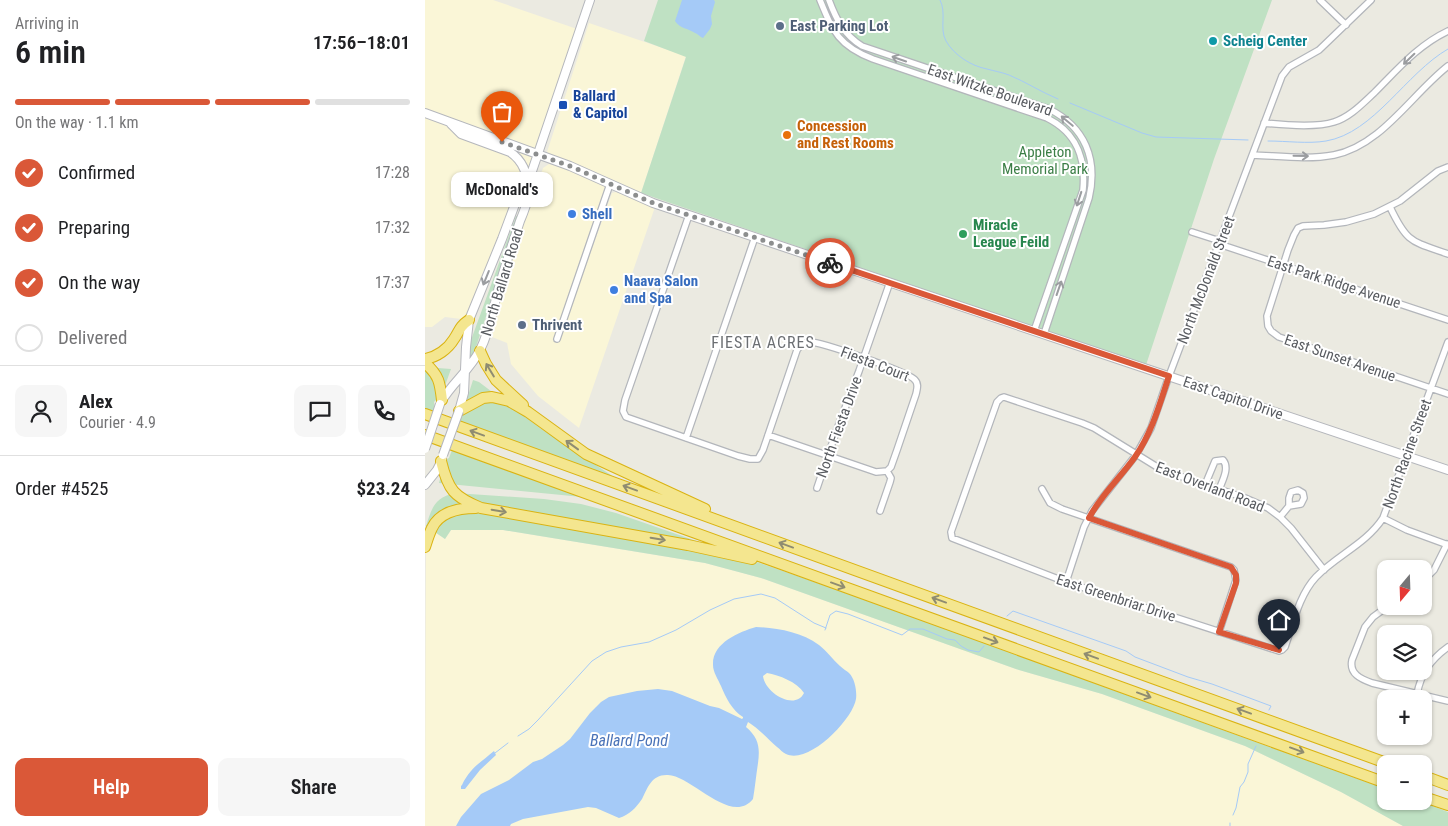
<!DOCTYPE html>
<meta charset="utf-8">
<style>
:root{--surface:#fff;--page:#f6f6f6;--text:#202124;--muted:#757577;--line:#e0e0e0;--accent:#da5838}
body{margin:0;font-family:"Roboto Condensed",sans-serif;background:var(--page);color:var(--text);height:100vh;display:flex;flex-direction:column;font-size:19px;white-space:nowrap}
*{box-sizing:border-box;margin:0}
p{font-size:16px;color:var(--muted)}
.icon{flex:none;width:28px;height:28px;fill:none;stroke:currentColor;stroke-width:2;stroke-linecap:round;stroke-linejoin:round}
.map{position:relative;flex:1;overflow:hidden}
.sheet{display:flex;flex-direction:column;background:var(--surface);width:425px}
.sheet>*{flex:none}
.needle{width:32px;rotate:199deg}
.tools{position:absolute;left:952px;top:560px;display:grid;gap:10px}
.tools a{display:grid;place-items:center;width:55px;height:55px;border-radius:10px;background:var(--surface);box-shadow:0 1px 4px #0004;font-size:25px}
.pin{position:absolute;display:grid;place-items:center;width:42px;height:42px;color:#fff;margin:-51px -21px;border-radius:50% 50% 50% 0;rotate:-45deg;box-shadow:0 0 5px #0007}
.pin .icon{rotate:45deg}
.courier{position:absolute;display:grid;place-items:center;width:50px;height:50px;margin:-25px;border:4px solid #da5838;border-radius:50%;background:#fff;color:#222;box-shadow:0 1px 6px #0007}
.bubble{position:absolute;height:35px;border-radius:10px;background:var(--surface);box-shadow:0 1px 4px #0004;font-size:16px;font-weight:600;line-height:35px;text-align:center}
.summary em{font-style:normal;font-weight:600}
.summary div{display:flex;flex-direction:column-reverse}
.summary{display:flex;align-items:center;justify-content:space-between;height:85px;padding:0 15px}
h1{font-size:32px;font-weight:600;line-height:38px}
.bar{display:grid;grid-template-columns:repeat(4,1fr);gap:8px 5px;align-content:center;height:60px;padding:0 15px}
.bar i{height:6px;border-radius:4px;background:var(--line)}
.bar .selected{background:var(--accent)}
.bar p{grid-column:span 4}
.line{display:flex;align-items:center;gap:12px;padding:0 15px;border-top:1px solid var(--line)}
.line div{flex:1}
.round{display:grid;place-items:center;flex:none;width:52px;height:52px;border-radius:10px;background:var(--page)}
ol{padding:0 15px;list-style:none}
li{display:flex;align-items:center;gap:15px;height:55px}
li p{margin-inline-start:auto}
li .icon{padding:5px;border-radius:50%;background:var(--accent);color:#fff;stroke-width:4}
li:last-child{color:var(--muted)}
li i{width:28px;height:28px;border:2px solid var(--line);border-radius:50%}
.primary-button{display:flex;gap:10px;margin-top:auto;padding:10px 15px}
.primary-button a{flex:1;height:58px;border-radius:10px;background:var(--accent);color:#fff;font-size:20px;font-weight:600;line-height:58px;text-align:center}
.primary-button a+a{background:var(--page);color:var(--text)}
main{display:flex;flex:1;min-height:0}
.map>svg:first-child{display:block}
</style>
<main>
<section class="sheet">
<div class="summary"><div><h1>6 min</h1><p>Arriving in</p></div><em>17:56–18:01</em></div>
<div class="bar"><i class="selected"></i><i class="selected"></i><i class="selected"></i><i></i><p>On the way · 1.1 km</p></div>
<ol>
<li><svg class="icon" aria-label="check" viewBox="0 0 24 24"><path d="M5 12l5 5 9-10"/></svg>Confirmed<p>17:28</p></li>
<li><svg class="icon" aria-label="check" viewBox="0 0 24 24"><path d="M5 12l5 5 9-10"/></svg>Preparing<p>17:32</p></li>
<li><svg class="icon" aria-label="check" viewBox="0 0 24 24"><path d="M5 12l5 5 9-10"/></svg>On the way<p>17:37</p></li>
<li><i></i>Delivered</li>
</ol>
<div class="line" style="height:90px"><a class="round"><svg class="icon" aria-label="person" viewBox="0 0 24 24"><circle cx="12" cy="8" r="4"/><path d="M4 21q1-7 8-7t8 7"/></svg></a><div><b>Alex</b><p>Courier · 4.9</p></div><a class="round"><svg class="icon" aria-label="chat" viewBox="0 0 24 24"><path d="M4 5h16v11H9l-5 4z"/></svg></a><a class="round"><svg class="icon" aria-label="phone" viewBox="0 0 24 24"><path d="M5 4h4l2 5-3 2q2 4 5 5l2-3 5 2v4C11 20 4 13 5 4z"/></svg></a></div>
<div class="line" style="height:65px"><div>Order #4525</div><b>$23.24</b></div>
<div class="primary-button"><a>Help</a><a>Share</a></div>
</section>
<div class="map">
<svg width="1023" height="826" viewBox="0 0 1023 826">
<rect width="100%" height="100%" fill="#ebeae1"/>
<path fill="#faf6d7" d="M0,0H68L155,30L102,186L93,196L44,320L20,317L7,327H0Z
M164,23L261,56L216,193L159,167L125,155L122,152Z
M124,164L139,168L164,178L178,185L180,187L152,269L159,271L187,193L191,192L230,207L154,428L113,396L86,364L82,343L62,335L97,226L106,203L118,168Z
M1,526L20,539L26,530H78L280,563L336,578L594,670L677,694L820,746L916,792L978,826H0Z"/>
<path fill="#bfe1c3" d="M233,0H847L789,159L721,365L216,193L261,57L219,41Z
M91,216H94L49,353L42,362L37,365Z
M0,367L26,369L17,394L9,402L10,412L0,409Z
M48,380L54,382L115,428L189,477L35,421Z
M27,450L157,497L14,483L20,460L24,458Z
M30,493L119,499L156,504L191,513L404,587L961,789V801H995L1023,812V826H978L916,792L820,746L677,694L594,670L336,578L280,563L78,530H26L20,539L1,526C7,508 9,498 30,493Z"/>
<path fill="#a5caf7" fill-rule="evenodd" d="M257,0H289L290,2L286,16L287,24L285,29L278,38C275,37 273,34 270,33C263,28 255,29 250,21Z
M331,627C352,628 376,632 394,645C402,651 408,660 415,666C418,669 422,671 424,673C430,679 432,691 431,699C428,719 384,765 361,754C358,753 355,749 352,747C343,739 333,728 323,722L321,727C334,738 335,748 333,763C331,776 330,787 328,799C306,826 267,776 243,775C227,774 223,787 217,799C211,808 204,815 194,818L171,808L163,807L98,819L86,824L85,826H31L36,817L56,794L84,780L108,762L117,759L138,745L145,739L165,713L176,702L184,697L212,691L233,689L247,691L285,706L294,708L317,719L318,718V717C307,710 301,698 296,686C293,679 288,672 288,665C287,643 314,632 331,627ZM342,673C354,675 372,682 379,693C370,711 340,693 338,676Z
M69,751L71,755L55,770L40,789H36V786L37,785C45,768 55,763 69,751Z"/>
<g fill="none" stroke-linecap="round" stroke-linejoin="round">
<path stroke="#a5caf7" stroke-width="1" d="M515,0C522,13 514,28 521,41C529,55 546,66 562,69C569,71 576,72 584,75C601,82 616,92 633,99
M645,103L717,133L731,137L823,140
M843,141C862,141 883,144 901,141C949,133 981,73 1023,49
M582,616L588,611L701,651L710,657L763,677L787,684L846,706L844,710
M400,630L405,615L411,611L423,614L477,635L485,629H498L522,639L530,640L536,646L543,650L554,652L559,646
M93,736L104,729L113,720L167,661L181,652L196,647L224,642L251,630L285,610L309,599L336,594L350,598L389,623L401,628
M70,753L83,743
M808,815L811,808L815,787L819,782L823,772V764L831,746
M805,826V823"/>
<g stroke="#b3b6bb" stroke-width="8">
<path id="street" d="M395,0C408,32 414,46 448,59L622,118C652,133 661,158 658,190L609,331
M404,0C411,19 419,35 437,46L624,109C660,127 673,159 664,198L619,334
M895,0L921,25
M839,123C858,125 891,128 909,122C925,117 937,104 949,93C972,70 993,45 1023,31
M828,155C854,156 883,160 909,155C956,146 987,94 1023,66
M1023,167L1013,171L975,201L949,214L921,222L899,225L878,226L873,228L869,235L863,250L842,316L843,326L846,331L854,337L1023,394
M965,207C982,243 986,241 1023,254
M264,215L200,400L198,411L201,417L313,456L325,459H333L338,450L372,350C375,345 379,342 385,342C396,342 484,372 490,380C494,384 492,389 491,394L472,450L466,467L462,471L451,472L343,435
M767,232L795,241
M794,244L1023,320
M132,339L185,184
M261,438L330,237
M780,485L790,461L798,460C805,468 797,481 794,490
M392,488L411,432L434,371L465,282
M617,489L625,503L637,509L806,567L809,570L811,580L794,632
M455,511L465,482L466,478L462,471
M855,517L864,506V498L866,492L873,490L878,493L879,498L876,504L864,506
M958,518L982,530L1023,545
M899,570L866,528L855,517L843,508L820,498L737,470L669,428L657,423L579,397L576,398L572,402L526,532L527,538L641,582L854,651L857,650L860,647C868,624 874,595 891,577C912,555 941,544 958,518L1023,342
M999,580L1009,570L1022,544
M641,582L659,527L667,511L711,455L726,428L744,376L857,76L864,67L894,50L946,0
M963,606L948,617L940,627L927,660C924,674 936,679 947,683L1023,701
M992,694C996,673 1006,659 1023,647"/>
</g>
<g stroke="#b5b7bc" stroke-width="10">
<path id="secondary" d="M0,113L145,166L228,203L1023,470
M16,402C27,383 45,370 55,350C66,329 68,306 75,284C81,263 88,242 95,221C98,214 102,204 103,196C104,178 100,162 85,152L36,134L26,124
M34,411L39,393L41,347L44,320L77,239L93,196L102,186L165,0
M0,485L12,470L17,460"/>
</g>
<g stroke="#dab312" stroke-width="12">
<path id="highway" d="M55,351L61,364L71,380L98,405
M0,359C12,357 23,349 29,339C35,330 34,327 44,320
M0,363C14,375 15,383 17,400
M34,411L58,398L67,397L84,401L103,412L161,454L280,509
M0,414L964,764
M0,435L961,783
M16,461C23,490 29,497 56,508L263,545L327,559
M0,547C2,541 4,534 7,528C15,511 34,508 51,508
M999,776L1023,785
M999,797L1023,805"/>
</g>
<use href="#street" stroke="#fff" stroke-width="5.5"/>
<use href="#secondary" stroke="#fff" stroke-width="8"/>
<use href="#highway" stroke="#f4e68f" stroke-width="10"/>
<g stroke="#b5b7bc" stroke-width="10" stroke-linecap="butt">
<path id="secondary-bridge" d="M0,449L15,404
M18,455L34,411"/>
</g>
<use href="#secondary-bridge" stroke="#fff" stroke-width="8"/>
</g>
<defs><path id="oneway-shaft" d="M-6 0H5M1.5-3L5.5 0L1.5 3" fill="none" stroke-width="1.6" stroke-linecap="round" stroke-linejoin="round" transform="scale(1.25)"/></defs>
<g stroke="#9b9da0">
<use href="#oneway-shaft" transform="translate(474 59) rotate(-161)"/>
<use href="#oneway-shaft" transform="translate(984 59) rotate(136)"/>
<use href="#oneway-shaft" transform="translate(642 121) rotate(-140)"/>
<use href="#oneway-shaft" transform="translate(876 156) rotate(1)"/>
<use href="#oneway-shaft" transform="translate(654 199) rotate(108)"/>
<use href="#oneway-shaft" transform="translate(61 278) rotate(112)"/>
<use href="#oneway-shaft" transform="translate(634 288) rotate(-71)"/>
</g>
<g stroke="#8f8c71">
<use href="#oneway-shaft" transform="translate(65 370) rotate(-121)"/>
<use href="#oneway-shaft" transform="translate(52 433) rotate(-160)"/>
<use href="#oneway-shaft" transform="translate(147 445) rotate(-144)"/>
<use href="#oneway-shaft" transform="translate(205 488) rotate(-160)"/>
<use href="#oneway-shaft" transform="translate(74 511) rotate(10)"/>
<use href="#oneway-shaft" transform="translate(233 539) rotate(10)"/>
<use href="#oneway-shaft" transform="translate(361 545) rotate(-160)"/>
<use href="#oneway-shaft" transform="translate(413 585) rotate(20)"/>
<use href="#oneway-shaft" transform="translate(514 600) rotate(-160)"/>
<use href="#oneway-shaft" transform="translate(566 640) rotate(20)"/>
<use href="#oneway-shaft" transform="translate(666 656) rotate(-160)"/>
<use href="#oneway-shaft" transform="translate(719 695) rotate(20)"/>
<use href="#oneway-shaft" transform="translate(819 711) rotate(-160)"/>
<use href="#oneway-shaft" transform="translate(872 750) rotate(20)"/>
</g>
<g fill="none" stroke-linecap="round" stroke-linejoin="round">
<path stroke="#8c8e8e" stroke-width="5" stroke-dasharray="0 9" d="M77,142L145,166L228,203L405,263"/>
<path stroke="#da5838" stroke-width="6" d="M405,263L744,376C735,403 727,433 710,457C695,478 676,495 664,518L806,567L811,575V583L794,632L854,650"/>
</g>
<g fill="#5c6f8a" stroke="#fff" stroke-width="2">
<circle cx="355" cy="26" r="5"/>
<circle cx="97" cy="325" r="5"/>
</g>
<circle fill="#0f9aa8" stroke="#fff" stroke-width="2" cx="788" cy="41" r="5"/>
<rect fill="#1a4fb4" stroke="#fff" stroke-width="2" x="133" y="100" width="10" height="10" rx="2.5"/>
<circle fill="#e8710a" stroke="#fff" stroke-width="2" cx="362" cy="135" r="5"/>
<g fill="#3f7fe0" stroke="#fff" stroke-width="2">
<circle cx="147" cy="214" r="5"/>
<circle cx="189" cy="290" r="5"/>
</g>
<circle fill="#2e9e5b" stroke="#fff" stroke-width="2" cx="538" cy="234" r="5"/>
<g text-anchor="middle" dominant-baseline="central" stroke-width="4" stroke-linejoin="round" paint-order="stroke">
<g font-size="15" font-weight="bold" fill="#4e5e75" stroke="#fff" text-anchor="start">
<text x="365" y="26">East Parking Lot</text>
<text x="107" y="325">Thrivent</text>
</g>
<g font-size="15" font-weight="bold" fill="#0d838f" stroke="#fff" text-anchor="start">
<text x="798" y="41">Scheig Center</text>
</g>
<g font-size="15" fill="#595c61" stroke="#fff">
<text transform="translate(565 90) rotate(19)">East Witzke Boulevard</text>
<text transform="translate(781 280) rotate(-69)">North McDonald Street</text>
<text transform="translate(77 282) rotate(-73)">North Ballard Road</text>
<text transform="translate(909 282) rotate(18)">East Park Ridge Avenue</text>
<text transform="translate(915 358) rotate(19)">East Sunset Avenue</text>
<text transform="translate(450 364) rotate(21)">Fiesta Court</text>
<text transform="translate(808 398) rotate(19)">East Capitol Drive</text>
<text transform="translate(414 427) rotate(-70)">North Fiesta Drive</text>
<text transform="translate(982 454) rotate(-70)">North Racine Street</text>
<text transform="translate(785 487) rotate(21)">East Overland Road</text>
<text transform="translate(691 598) rotate(18)">East Greenbriar Drive</text>
</g>
<g font-size="15" font-weight="bold" fill="#164399" stroke="#fff" text-anchor="start">
<text x="148" y="96">Ballard<tspan x="148" dy="17">&amp; Capitol</tspan></text>
</g>
<g font-size="15" font-weight="bold" fill="#c56008" stroke="#fff" text-anchor="start">
<text x="372" y="126">Concession<tspan x="372" dy="17">and Rest Rooms</tspan></text>
</g>
<g font-size="15" fill="#3b7e46" stroke="#fff">
<text x="620" y="152">Appleton<tspan x="620" dy="17">Memorial Park</tspan></text>
</g>
<g font-size="15" font-weight="bold" fill="#366cbe" stroke="#fff" text-anchor="start">
<text x="157" y="214">Shell</text>
<text x="199" y="281">Naava Salon<tspan x="199" dy="17">and Spa</tspan></text>
</g>
<g font-size="15" font-weight="bold" fill="#27864d" stroke="#fff" text-anchor="start">
<text x="548" y="225">Miracle<tspan x="548" dy="17">League Feild</tspan></text>
</g>
<g font-size="16" letter-spacing="1" fill="#6b6e72" stroke="#fff">
<text x="338" y="342">FIESTA ACRES</text>
</g>
<g font-size="16" font-style="italic" fill="#4a73b8" stroke="#fff">
<text x="204" y="740">Ballard Pond</text>
</g>
</g>
</svg>
<div class="tools">
<a><svg class="needle" viewBox="-14 -14 28 28"><path d="M0-13l5 13h-10z" fill="#e53935"/><path d="M0 13l5-13h-10z" fill="#757577"/></svg></a>
<a><svg class="icon" aria-label="layers" viewBox="0 0 24 24"><path d="M12 4l9 5-9 5-9-5zM3 14l9 5 9-5"/></svg></a>
<a>+</a>
<a>−</a>
</div>
<div class="pin" style="left:77px;top:142px;background:#ea580c"><svg class="icon" aria-label="bag" viewBox="0 0 24 24"><path d="M5 8h14l-1 12H6zM9 8a3 3 0 0 1 6 0"/></svg></div>
<div class="pin" style="left:854px;top:650px;background:#1f2937"><svg class="icon" aria-label="home" viewBox="0 0 24 24"><path d="M3 11l9-7 9 7M6 9v11h12V9"/></svg></div>
<div class="courier" style="left:405px;top:263px"><svg class="icon" aria-label="bike" viewBox="0 0 24 24"><circle cx="6" cy="16" r="4"/><circle cx="18" cy="16" r="4"/><path d="M6 16l4-8h5l3 8M10 8l3 8H6M13 5h3"/></svg></div>
<div class="bubble" style="left:26px;top:172px;width:102px">McDonald's</div>
</div>
</main>
